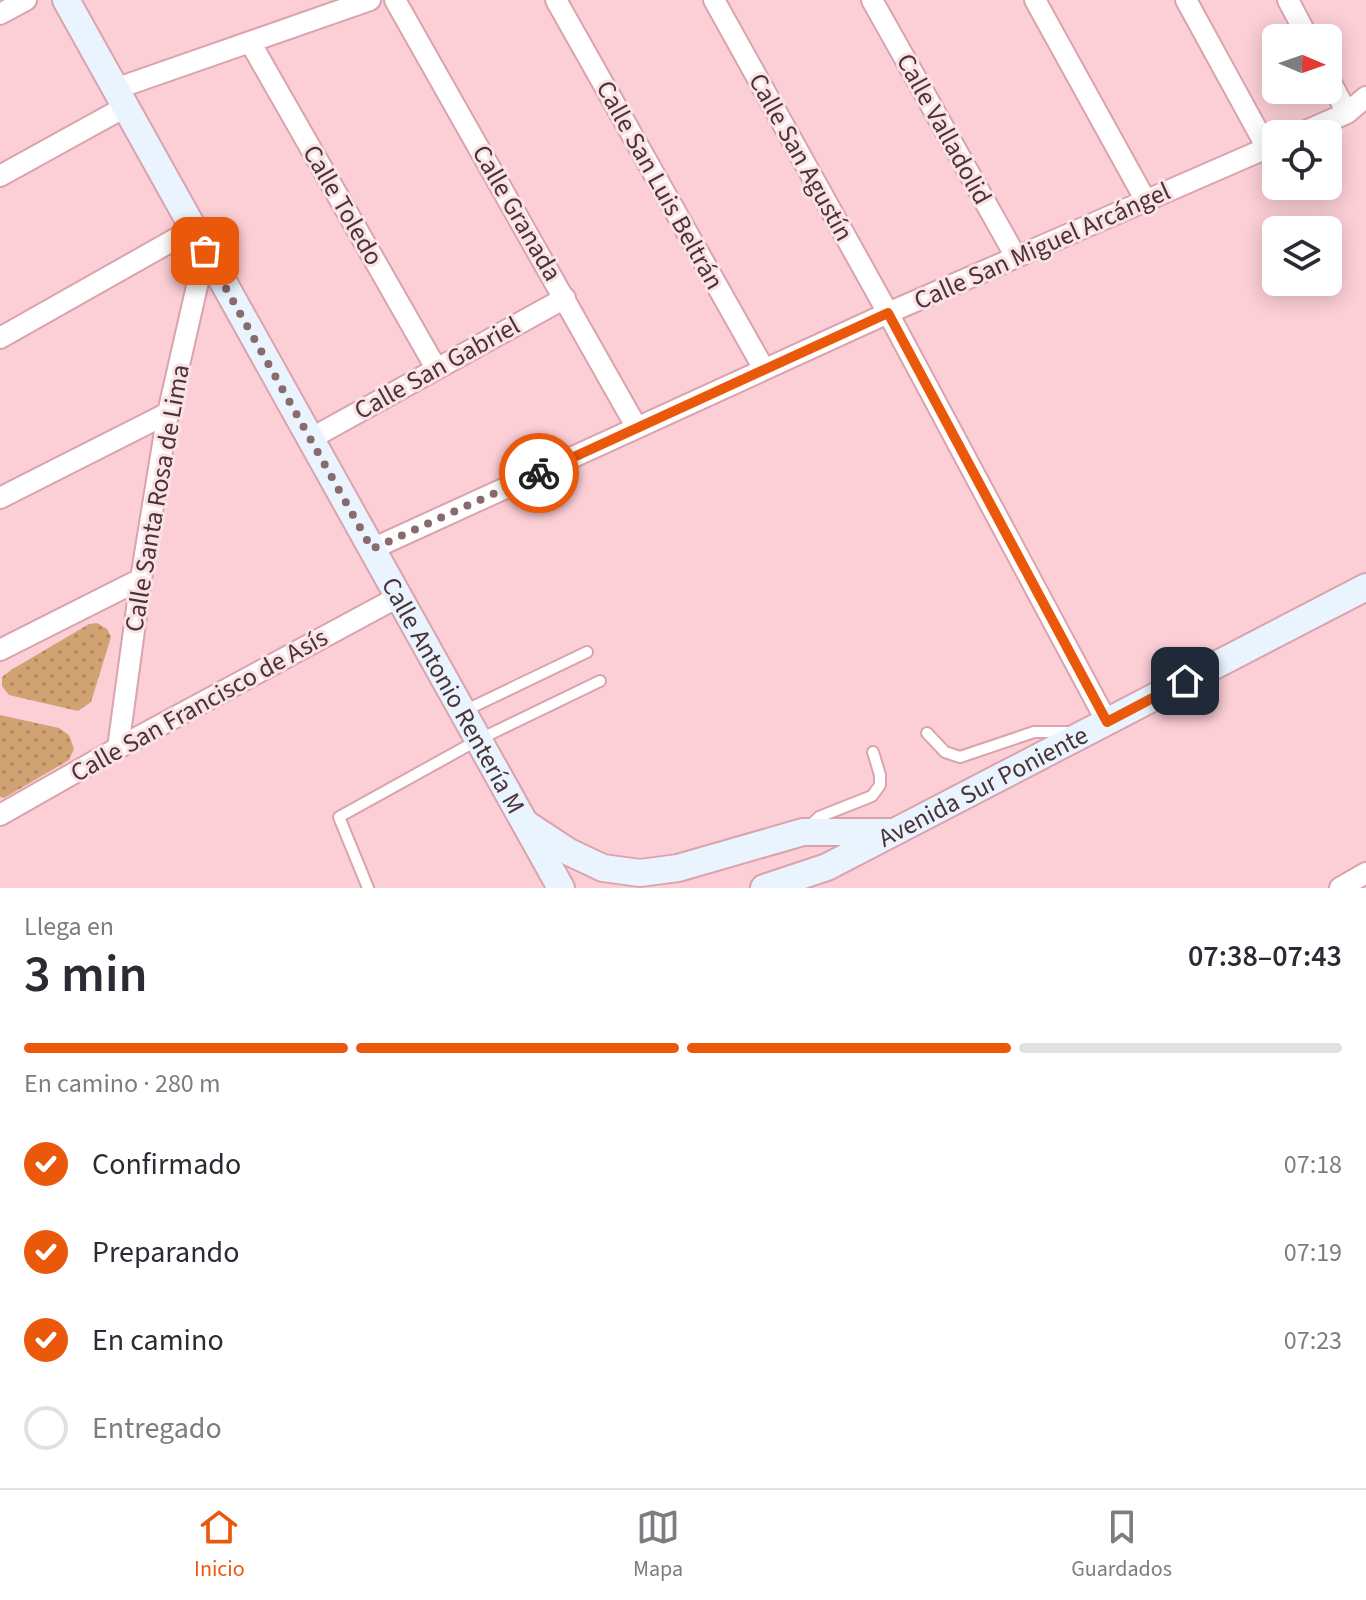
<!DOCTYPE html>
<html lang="es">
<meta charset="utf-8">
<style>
:root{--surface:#fff;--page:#f2f2f3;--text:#2b2b33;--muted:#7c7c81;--line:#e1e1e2;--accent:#ea580c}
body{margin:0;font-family:"Source Sans 3",sans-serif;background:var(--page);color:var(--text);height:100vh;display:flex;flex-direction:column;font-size:30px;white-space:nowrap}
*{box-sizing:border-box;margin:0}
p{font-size:26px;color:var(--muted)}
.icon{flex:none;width:44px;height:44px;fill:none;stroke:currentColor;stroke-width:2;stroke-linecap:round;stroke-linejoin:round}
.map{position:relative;height:888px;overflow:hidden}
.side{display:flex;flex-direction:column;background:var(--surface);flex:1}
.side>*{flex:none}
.needle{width:52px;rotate:92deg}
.tools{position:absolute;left:1262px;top:24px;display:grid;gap:16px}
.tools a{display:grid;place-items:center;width:80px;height:80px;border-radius:12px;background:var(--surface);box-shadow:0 4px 20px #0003;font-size:40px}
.pin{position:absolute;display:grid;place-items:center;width:68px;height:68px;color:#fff;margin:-34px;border-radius:16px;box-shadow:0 4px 12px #0006}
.courier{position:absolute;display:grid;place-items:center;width:80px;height:80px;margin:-40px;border:6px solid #ea580c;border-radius:50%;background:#fff;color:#222;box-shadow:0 2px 10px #0007}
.head em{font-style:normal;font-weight:600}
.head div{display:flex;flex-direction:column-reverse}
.head{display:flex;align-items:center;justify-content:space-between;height:136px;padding:0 24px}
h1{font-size:52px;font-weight:600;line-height:60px}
.bar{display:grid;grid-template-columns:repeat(4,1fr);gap:12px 8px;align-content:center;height:96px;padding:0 24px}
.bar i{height:10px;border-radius:6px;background:var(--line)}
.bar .selected{background:var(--accent)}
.bar p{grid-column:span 4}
ol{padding:0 24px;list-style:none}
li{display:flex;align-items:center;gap:24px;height:88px}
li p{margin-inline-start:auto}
li .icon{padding:8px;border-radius:50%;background:var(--accent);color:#fff;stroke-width:4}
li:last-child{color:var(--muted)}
li i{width:44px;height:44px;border:4px solid var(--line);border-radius:50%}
.tab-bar{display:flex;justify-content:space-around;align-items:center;height:112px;border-top:2px solid var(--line);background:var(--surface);font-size:22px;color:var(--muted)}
.tab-bar a{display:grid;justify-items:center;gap:4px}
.tab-bar .selected{color:var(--accent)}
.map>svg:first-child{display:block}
</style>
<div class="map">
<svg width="1366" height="888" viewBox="0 0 1366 888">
<defs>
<pattern id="park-dots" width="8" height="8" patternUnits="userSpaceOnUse" patternTransform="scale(2)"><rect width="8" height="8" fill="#d1a373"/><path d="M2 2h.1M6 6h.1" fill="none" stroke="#ac865f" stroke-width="1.8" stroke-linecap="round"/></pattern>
</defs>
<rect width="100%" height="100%" fill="#fcced6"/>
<path fill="url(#park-dots)" d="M97,623L107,629L111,637L91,702L78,711L9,695L2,686V677L11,670L89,624Z
M0,715L59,728L69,735L74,749L69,760L4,798L0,797Z"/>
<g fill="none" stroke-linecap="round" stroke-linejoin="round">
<g stroke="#daa3ad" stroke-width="14">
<path id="lane" d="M462,712L587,652
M927,733L945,752L960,757L1034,732H1070
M810,826L819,817L872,796L880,785V775L873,752
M368,888L339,817L478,740L600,681"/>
</g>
<g stroke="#daa3ad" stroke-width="24">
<path id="street" d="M395,0L637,428
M556,0L764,369
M714,0L888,313L1107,722
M872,0L1016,257
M1035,0L1146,201
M1186,0L1267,148
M1288,0L1308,38
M0,14L26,0
M250,42L436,368
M1328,77L1347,113
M115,89L370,0
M1299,134L1347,113L1366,97
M0,176L125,107
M0,338L193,229
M310,439L565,298
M0,498L168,413
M372,549L888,313L1276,144
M0,650L141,579
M118,748L141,579L168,413L205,251
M0,815L118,748L398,597
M1340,888L1366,873"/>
</g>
<g stroke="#daa3ad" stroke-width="30">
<g id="secondary">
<path id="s1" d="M66,0L561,888"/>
<path d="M528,825L569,852L603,868L640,873L678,868L803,832H892"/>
<path id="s2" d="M764,888L827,867L1366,587"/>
</g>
</g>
<use href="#lane" stroke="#fff" stroke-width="10"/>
<use href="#street" stroke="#fff" stroke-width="20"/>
<use href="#secondary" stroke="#e9f4fe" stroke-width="26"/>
</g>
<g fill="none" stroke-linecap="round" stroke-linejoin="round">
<path stroke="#886a6f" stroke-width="8" stroke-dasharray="0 14.4" d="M205,251L372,549L539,473"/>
<path stroke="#ea580c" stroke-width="10" d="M539,473L888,313L1107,722L1185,681"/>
</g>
<g text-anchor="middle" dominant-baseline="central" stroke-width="6" stroke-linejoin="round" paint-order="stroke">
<g font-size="26" fill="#4a3438" stroke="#fae2e6">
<text transform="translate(944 129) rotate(61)">Calle Valladolid</text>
<text transform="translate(801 157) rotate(61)">Calle San Agustín</text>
<text transform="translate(660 185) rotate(61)">Calle San Luis Beltrán</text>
<text transform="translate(343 205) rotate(60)">Calle Toledo</text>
<text transform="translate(517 213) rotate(60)">Calle Granada</text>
<text transform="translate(1042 246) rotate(-24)">Calle San Miguel Arcángel</text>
<text transform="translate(437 368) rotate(-29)">Calle San Gabriel</text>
<text transform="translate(157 498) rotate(-80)">Calle Santa Rosa de Lima</text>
<text stroke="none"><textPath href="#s1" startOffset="796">Calle Antonio Rentería M</textPath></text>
<text transform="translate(199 705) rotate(-29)">Calle San Francisco de Asís</text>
<text stroke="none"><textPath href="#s2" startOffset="242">Avenida Sur Poniente</textPath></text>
</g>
</g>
</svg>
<div class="tools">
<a><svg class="needle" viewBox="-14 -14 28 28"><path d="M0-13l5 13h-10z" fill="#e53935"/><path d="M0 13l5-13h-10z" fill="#7c7c81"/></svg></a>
<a><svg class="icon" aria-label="locate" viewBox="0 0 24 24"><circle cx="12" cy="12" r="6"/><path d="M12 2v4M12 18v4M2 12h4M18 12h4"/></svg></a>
<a><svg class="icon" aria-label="layers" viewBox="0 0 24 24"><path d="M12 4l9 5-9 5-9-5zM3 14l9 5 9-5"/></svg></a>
</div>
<div class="pin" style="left:205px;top:251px;background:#ea580c"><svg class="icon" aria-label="bag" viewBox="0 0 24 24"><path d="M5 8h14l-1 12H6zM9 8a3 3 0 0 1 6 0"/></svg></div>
<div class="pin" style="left:1185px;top:681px;background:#1f2937"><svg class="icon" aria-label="home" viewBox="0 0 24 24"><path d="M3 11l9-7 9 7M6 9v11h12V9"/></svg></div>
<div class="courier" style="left:539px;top:473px"><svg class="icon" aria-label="bike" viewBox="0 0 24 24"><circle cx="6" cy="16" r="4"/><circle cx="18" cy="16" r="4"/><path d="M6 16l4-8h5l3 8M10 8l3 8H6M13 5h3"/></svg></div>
</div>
<section class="side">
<div class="head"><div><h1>3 min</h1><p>Llega en</p></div><em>07:38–07:43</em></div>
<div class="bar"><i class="selected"></i><i class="selected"></i><i class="selected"></i><i></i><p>En camino · 280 m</p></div>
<ol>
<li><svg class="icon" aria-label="check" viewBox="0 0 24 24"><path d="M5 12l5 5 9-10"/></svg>Confirmado<p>07:18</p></li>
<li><svg class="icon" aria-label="check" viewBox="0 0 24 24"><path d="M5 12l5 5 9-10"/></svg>Preparando<p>07:19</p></li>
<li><svg class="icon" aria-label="check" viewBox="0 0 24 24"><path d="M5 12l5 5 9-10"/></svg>En camino<p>07:23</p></li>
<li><i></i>Entregado</li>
</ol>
</section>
<nav class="tab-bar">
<a class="selected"><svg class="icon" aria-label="home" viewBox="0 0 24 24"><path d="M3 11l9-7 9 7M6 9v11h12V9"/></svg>Inicio</a>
<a><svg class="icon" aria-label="map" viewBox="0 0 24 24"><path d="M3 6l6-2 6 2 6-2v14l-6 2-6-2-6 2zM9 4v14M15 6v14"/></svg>Mapa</a>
<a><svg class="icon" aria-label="saved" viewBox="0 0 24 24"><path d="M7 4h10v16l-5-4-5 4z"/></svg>Guardados</a>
</nav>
